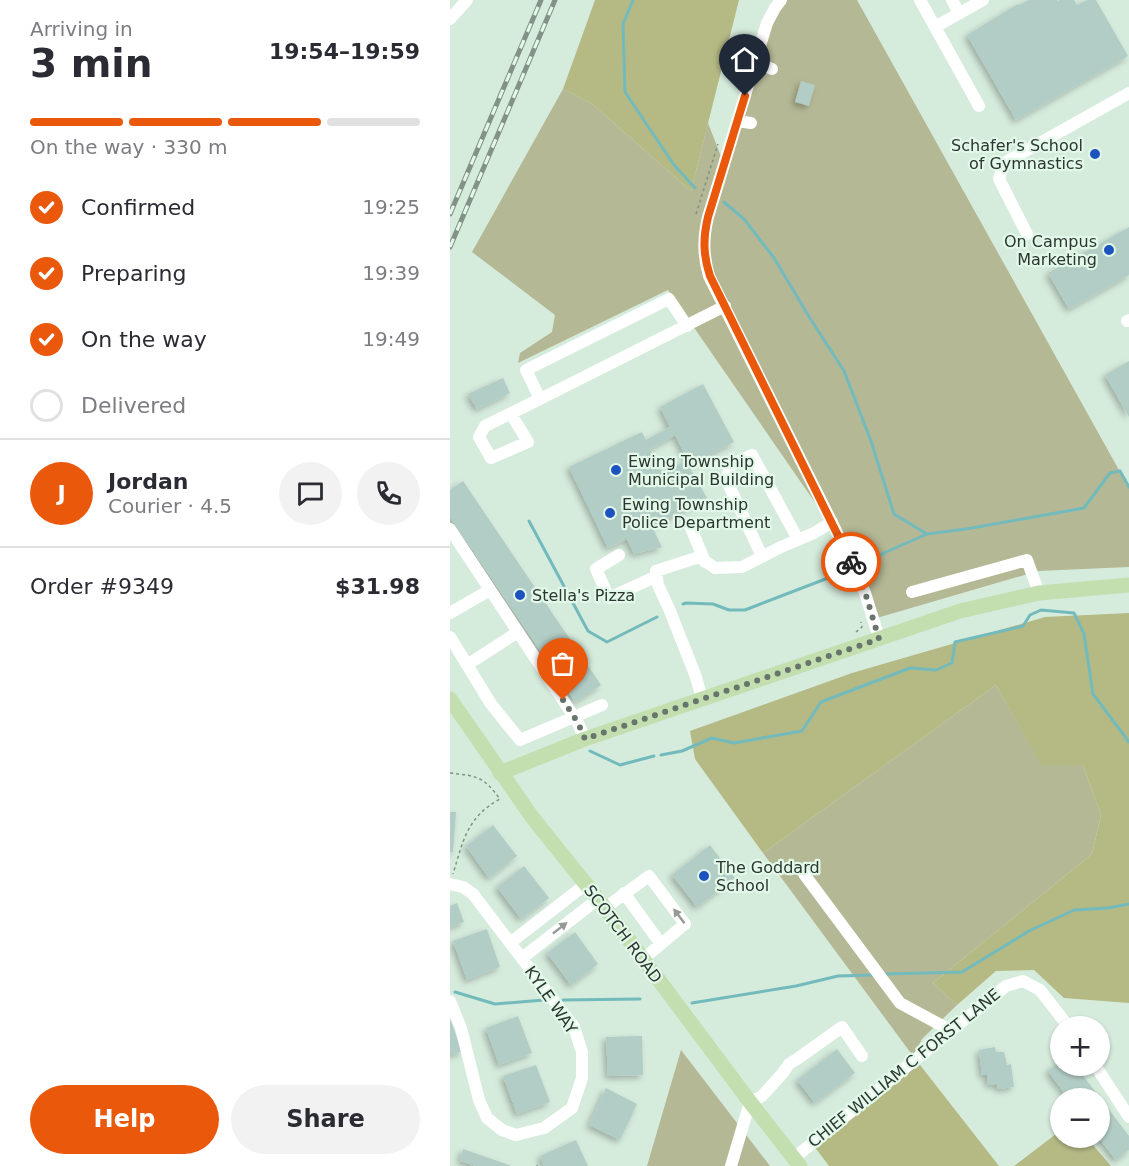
<!DOCTYPE html>
<meta charset="utf-8">
<style>
:root{--surface:#fff;--page:#f2f2f3;--text:#2b2b33;--muted:#7c7c81;--line:#e1e1e2;--accent:#ea580c}
body{margin:0;font-family:"DejaVu Sans",sans-serif;background:var(--page);color:var(--text);height:100vh;display:flex;flex-direction:column;font-size:22px;white-space:nowrap}
*{box-sizing:border-box;margin:0}
p{font-size:20px;color:var(--muted)}
.icon{flex:none;width:33px;height:33px;fill:none;stroke:currentColor;stroke-width:2;stroke-linecap:round;stroke-linejoin:round}
.map{position:relative;flex:1;overflow:hidden}
.panel{display:flex;flex-direction:column;background:var(--surface);width:450px}
.panel>*{flex:none}
.fabs{position:absolute;left:600px;top:1016px;display:grid;gap:12px}
.fabs a{display:grid;place-items:center;width:60px;height:60px;border-radius:50%;background:var(--surface);box-shadow:0 2px 4px #0004;font-size:30px}
.pin{position:absolute;display:grid;place-items:center;width:51px;height:51px;color:#fff;margin:-62px -26px;border-radius:50% 50% 50% 0;rotate:-45deg;box-shadow:0 0 6px #0007}
.pin .icon{rotate:45deg}
.courier{position:absolute;display:grid;place-items:center;width:60px;height:60px;margin:-30px;border:4px solid #ea580c;border-radius:50%;background:#fff;color:#222;box-shadow:0 2px 8px #0007}
.summary em{font-style:normal;font-weight:800}
.summary div{display:flex;flex-direction:column-reverse}
.summary{display:flex;align-items:center;justify-content:space-between;height:102px;padding:0 30px}
h1{font-size:39px;font-weight:800;line-height:45px}
.bar{display:grid;grid-template-columns:repeat(4,1fr);gap:9px 6px;align-content:center;height:72px;padding:0 30px}
.bar i{height:8px;border-radius:4px;background:var(--line)}
.bar .current{background:var(--accent)}
.bar p{grid-column:span 4}
.line{display:flex;align-items:center;gap:15px;padding:0 30px;border-top:2px solid var(--line)}
.line div{flex:1}
.round{display:grid;place-items:center;flex:none;width:63px;height:63px;border-radius:32px;background:var(--page)}
ol{padding:0 30px;list-style:none}
li{display:flex;align-items:center;gap:18px;height:66px}
li p{margin-inline-start:auto}
li .icon{padding:6px;border-radius:50%;background:var(--accent);color:#fff;stroke-width:4}
li:last-child{color:var(--muted)}
li i{width:33px;height:33px;border:3px solid var(--line);border-radius:50%}
.primary-button{display:flex;gap:12px;margin-top:auto;padding:12px 30px}
.primary-button a{flex:1;height:69px;border-radius:36px;background:var(--accent);color:#fff;font-size:24px;font-weight:800;line-height:69px;text-align:center}
.primary-button a+a{background:var(--page);color:var(--text)}
main{display:flex;flex:1;min-height:0}
.map>svg:first-child{display:block}
</style>
<main>
<section class="panel">
<div class="summary"><div><h1>3 min</h1><p>Arriving in</p></div><em>19:54–19:59</em></div>
<div class="bar"><i class="current"></i><i class="current"></i><i class="current"></i><i></i><p>On the way · 330 m</p></div>
<ol>
<li><svg class="icon" aria-label="check" viewBox="0 0 24 24"><path d="M5 12l5 5 9-10"/></svg>Confirmed<p>19:25</p></li>
<li><svg class="icon" aria-label="check" viewBox="0 0 24 24"><path d="M5 12l5 5 9-10"/></svg>Preparing<p>19:39</p></li>
<li><svg class="icon" aria-label="check" viewBox="0 0 24 24"><path d="M5 12l5 5 9-10"/></svg>On the way<p>19:49</p></li>
<li><i></i>Delivered</li>
</ol>
<div class="line" style="height:108px"><b class="round" style="background:var(--accent);color:#fff">J</b><div><b>Jordan</b><p>Courier · 4.5</p></div><a class="round"><svg class="icon" aria-label="chat" viewBox="0 0 24 24"><path d="M4 5h16v11H9l-5 4z"/></svg></a><a class="round"><svg class="icon" aria-label="phone" viewBox="0 0 24 24"><path d="M5 4h4l2 5-3 2q2 4 5 5l2-3 5 2v4C11 20 4 13 5 4z"/></svg></a></div>
<div class="line" style="height:78px"><div>Order #9349</div><b>$31.98</b></div>
<div class="primary-button"><a>Help</a><a>Share</a></div>
</section>
<div class="map">
<svg width="679" height="1166" viewBox="0 0 679 1166">
<defs>
<filter id="shadow"><feDropShadow dx="-3" dy="3" stdDeviation="3" flood-color="#0004"/></filter>
</defs>
<rect width="100%" height="100%" fill="#d5ebdc"/>
<path fill="#b5b895" d="M332,0H407L679,488V567L588,571L420,620L386,533L218,290L68,363L70,353L102,332L105,315L22,252L113,89L141,103L241,191L258,123L272,159Z
M546,685L591,764L633,765L651,815L642,854L483,983L507,1005L472,1039L463,1056L313,853Z
M231,1050L320,1166H197Z"/>
<path fill="#b5ba85" d="M145,0H289L241,191L141,103L113,89Z
M679,613V1003L614,998L584,970L546,971L507,1005L483,983L642,854L651,815L633,765H591L546,685L313,853L245,759L240,731L402,673L595,617Z
M463,1056L549,1166H379L358,1138Z
M610,1131V1137H636L661,1166H564Z"/>
<g fill="none" stroke-linecap="round" stroke-linejoin="round">
<path stroke="#73babc" stroke-width="3" d="M183,0L173,24L175,92L224,165L245,188
M274,202L294,219L324,258L358,315L394,371L421,441L444,514L477,534L516,529L634,508L660,473L670,471L679,487
M79,521L138,631L157,642L207,617
M420,561L436,552L477,534
M233,604L236,603L263,604L279,610H295L378,578
M140,751L170,765L204,756
M211,755L232,751L262,738L284,743L352,731L371,702L460,668L486,670L502,663L505,642L573,626L580,615L591,610L624,613L634,634L643,694L679,742
M434,974L512,972L579,931L624,910L658,908L679,904
M5,992L45,1004L94,1000
M113,1000L190,999
M242,1003L346,986L388,976L424,975"/>
</g>
<path fill="#b2cdc5" filter="url(#shadow)" d="M579,0H607L608,1L610,0H624L627,5L637,0H646L678,56L566,120L517,35L568,4L569,5Z
M351,81L365,85L359,106L345,102Z
M679,227V275L619,309L598,273Z
M679,361V417L655,375Z
M53,378L60,393L27,409L18,394Z
M253,384L284,442L240,465L225,435L200,449L212,473L236,461L257,498L202,527L212,547L184,554L177,539L158,548L119,467L192,432L196,440L220,427L210,407Z
M13,481L151,685L125,702L0,517V490Z
M0,812H6L3,852H0Z
M43,825L67,856L39,878L16,846Z
M260,845L285,878L247,907L222,875Z
M74,866L99,898L71,919L47,887Z
M7,903L14,922L0,927V906Z
M37,929L50,967L17,980L3,941Z
M125,932L148,964L121,985L97,953Z
M68,1016L82,1053L49,1065L36,1028Z
M0,1019L12,1051L2,1055L0,1050Z
M192,1036L193,1075L158,1076L156,1037Z
M545,1047L546,1052H554L557,1065L561,1064L564,1087L548,1089L547,1084L538,1085L537,1075H532L529,1050Z
M387,1049L405,1073L365,1103L347,1080Z
M610,1061V1065H625L679,1136V1150L666,1160L648,1137H650V1098H618L598,1071Z
M86,1065L100,1102L67,1114L53,1076Z
M156,1088L187,1104L170,1140L139,1125Z
M126,1140L138,1166H94L90,1156Z
M13,1149L62,1166H26L10,1161Z"/>
<g fill="none" stroke-linecap="round" stroke-linejoin="round">
<path stroke="#819186" stroke-width="1.5" stroke-dasharray="3 3" stroke-linecap="butt" d="M246,214L268,144
M393,571L399,586
M406,632L412,627L411,622
M0,773C27,776 33,776 50,799C17,817 13,841 3,874
M87,1166V1165"/>
<path stroke="#fff" stroke-width="12" d="M331,0L325,8L317,23L258,217C253,238 253,255 259,276L406,571L415,593L429,638
M470,0L529,106
M502,0L509,13
M0,19L17,0
M485,27L533,0
M305,62L322,69
M287,121L301,123
M577,234L549,179L554,163L679,93
M677,321L679,320
M237,326L219,299L76,370L90,399L275,306
M61,414L78,442L41,458L29,437L35,426L90,399
M239,523L255,562
M0,529L128,723L135,739
M169,555L146,569L159,598L207,576
M313,556L309,550L276,479L281,465L302,455L344,532L347,540
M462,592L577,560L589,593
M0,613L40,590
M0,637L41,704L70,740L152,705
M17,665L68,632
M252,699L246,677L220,611L208,585L206,571L249,557L265,568L292,567L331,547L364,533L382,522
M354,874L450,1003L500,1030
M0,884L13,887L23,894L124,1027L132,1052V1078L122,1108L94,1128L66,1135L52,1130L37,1118L29,1100L11,1028L0,1001
M174,893L211,944
M155,908L199,876L235,924L193,959
M60,943L136,884
M72,958L148,899
M645,1065L679,1117
M344,1158L556,986L573,981L590,990L618,1026
M281,1166L300,1102L312,1096L332,1074L339,1064L347,1059L392,1027L412,1056"/>
<path stroke="#c3dfaf" stroke-width="15" d="M0,699L82,817L155,908L300,1102L350,1166
M50,773L135,739L510,611L589,593L679,585"/>
<g stroke="#829287" stroke-width="5">
<path id="rail" d="M0,214L91,0
M0,247L105,0"/>
</g>
<use href="#rail" stroke="#e2f8e9" stroke-width="3" stroke-dasharray="9" stroke-linecap="butt"/>
</g>
<defs><path id="oneway-solid" d="M-6-.8H1V-3.2L6.5 0L1 3.2V.8H-6Z" transform="scale(1.5)"/></defs>
<g fill="#969a97">
<use href="#oneway-solid" transform="translate(229 916) rotate(-127)"/>
<use href="#oneway-solid" transform="translate(110 928) rotate(-38)"/>
</g>
<g fill="none" stroke-linecap="round" stroke-linejoin="round">
<path stroke="#67756c" stroke-width="6" stroke-dasharray="0 10.8" d="M113,700L128,723L135,739L429,639L415,592L401,562"/>
<path stroke="#ea580c" stroke-width="8" d="M295,96L258,217C253,238 253,255 260,276L401,562"/>
</g>
<g fill="#1c53bf" stroke="#e2f8e9" stroke-width="2">
<circle cx="645" cy="154" r="6"/>
<circle cx="659" cy="250" r="6"/>
<circle cx="166" cy="470" r="6"/>
<circle cx="160" cy="513" r="6"/>
<circle cx="70" cy="595" r="6"/>
<circle cx="254" cy="876" r="6"/>
</g>
<g text-anchor="middle" dominant-baseline="central" stroke-width="4.5" stroke-linejoin="round" paint-order="stroke">
<g font-size="16" fill="#2c352f" stroke="#e2f8e9" text-anchor="start">
<text x="633" y="145" text-anchor="end">Schafer's School<tspan x="633" dy="18">of Gymnastics</tspan></text>
<text x="647" y="241" text-anchor="end">On Campus<tspan x="647" dy="18">Marketing</tspan></text>
<text x="178" y="461">Ewing Township<tspan x="178" dy="18">Municipal Building</tspan></text>
<text x="172" y="504">Ewing Township<tspan x="172" dy="18">Police Department</tspan></text>
<text x="82" y="595">Stella's Pizza</text>
<text x="266" y="867">The Goddard<tspan x="266" dy="18">School</tspan></text>
</g>
<g font-size="16" fill="#2c352f" stroke="#e2f8e9">
<text transform="translate(173 934) rotate(53)">SCOTCH ROAD</text>
<text transform="translate(101 1000) rotate(55)">KYLE WAY</text>
<text transform="translate(454 1068) rotate(-39)">CHIEF WILLIAM C FORST LANE</text>
</g>
</g>
</svg>
<div class="fabs">
<a>+</a>
<a>−</a>
</div>
<div class="pin" style="left:113px;top:700px;background:#ea580c"><svg class="icon" aria-label="bag" viewBox="0 0 24 24"><path d="M5 8h14l-1 12H6zM9 8a3 3 0 0 1 6 0"/></svg></div>
<div class="pin" style="left:295px;top:96px;background:#1f2937"><svg class="icon" aria-label="home" viewBox="0 0 24 24"><path d="M3 11l9-7 9 7M6 9v11h12V9"/></svg></div>
<div class="courier" style="left:401px;top:562px"><svg class="icon" aria-label="bike" viewBox="0 0 24 24"><circle cx="6" cy="16" r="4"/><circle cx="18" cy="16" r="4"/><path d="M6 16l4-8h5l3 8M10 8l3 8H6M13 5h3"/></svg></div>
</div>
</main>
